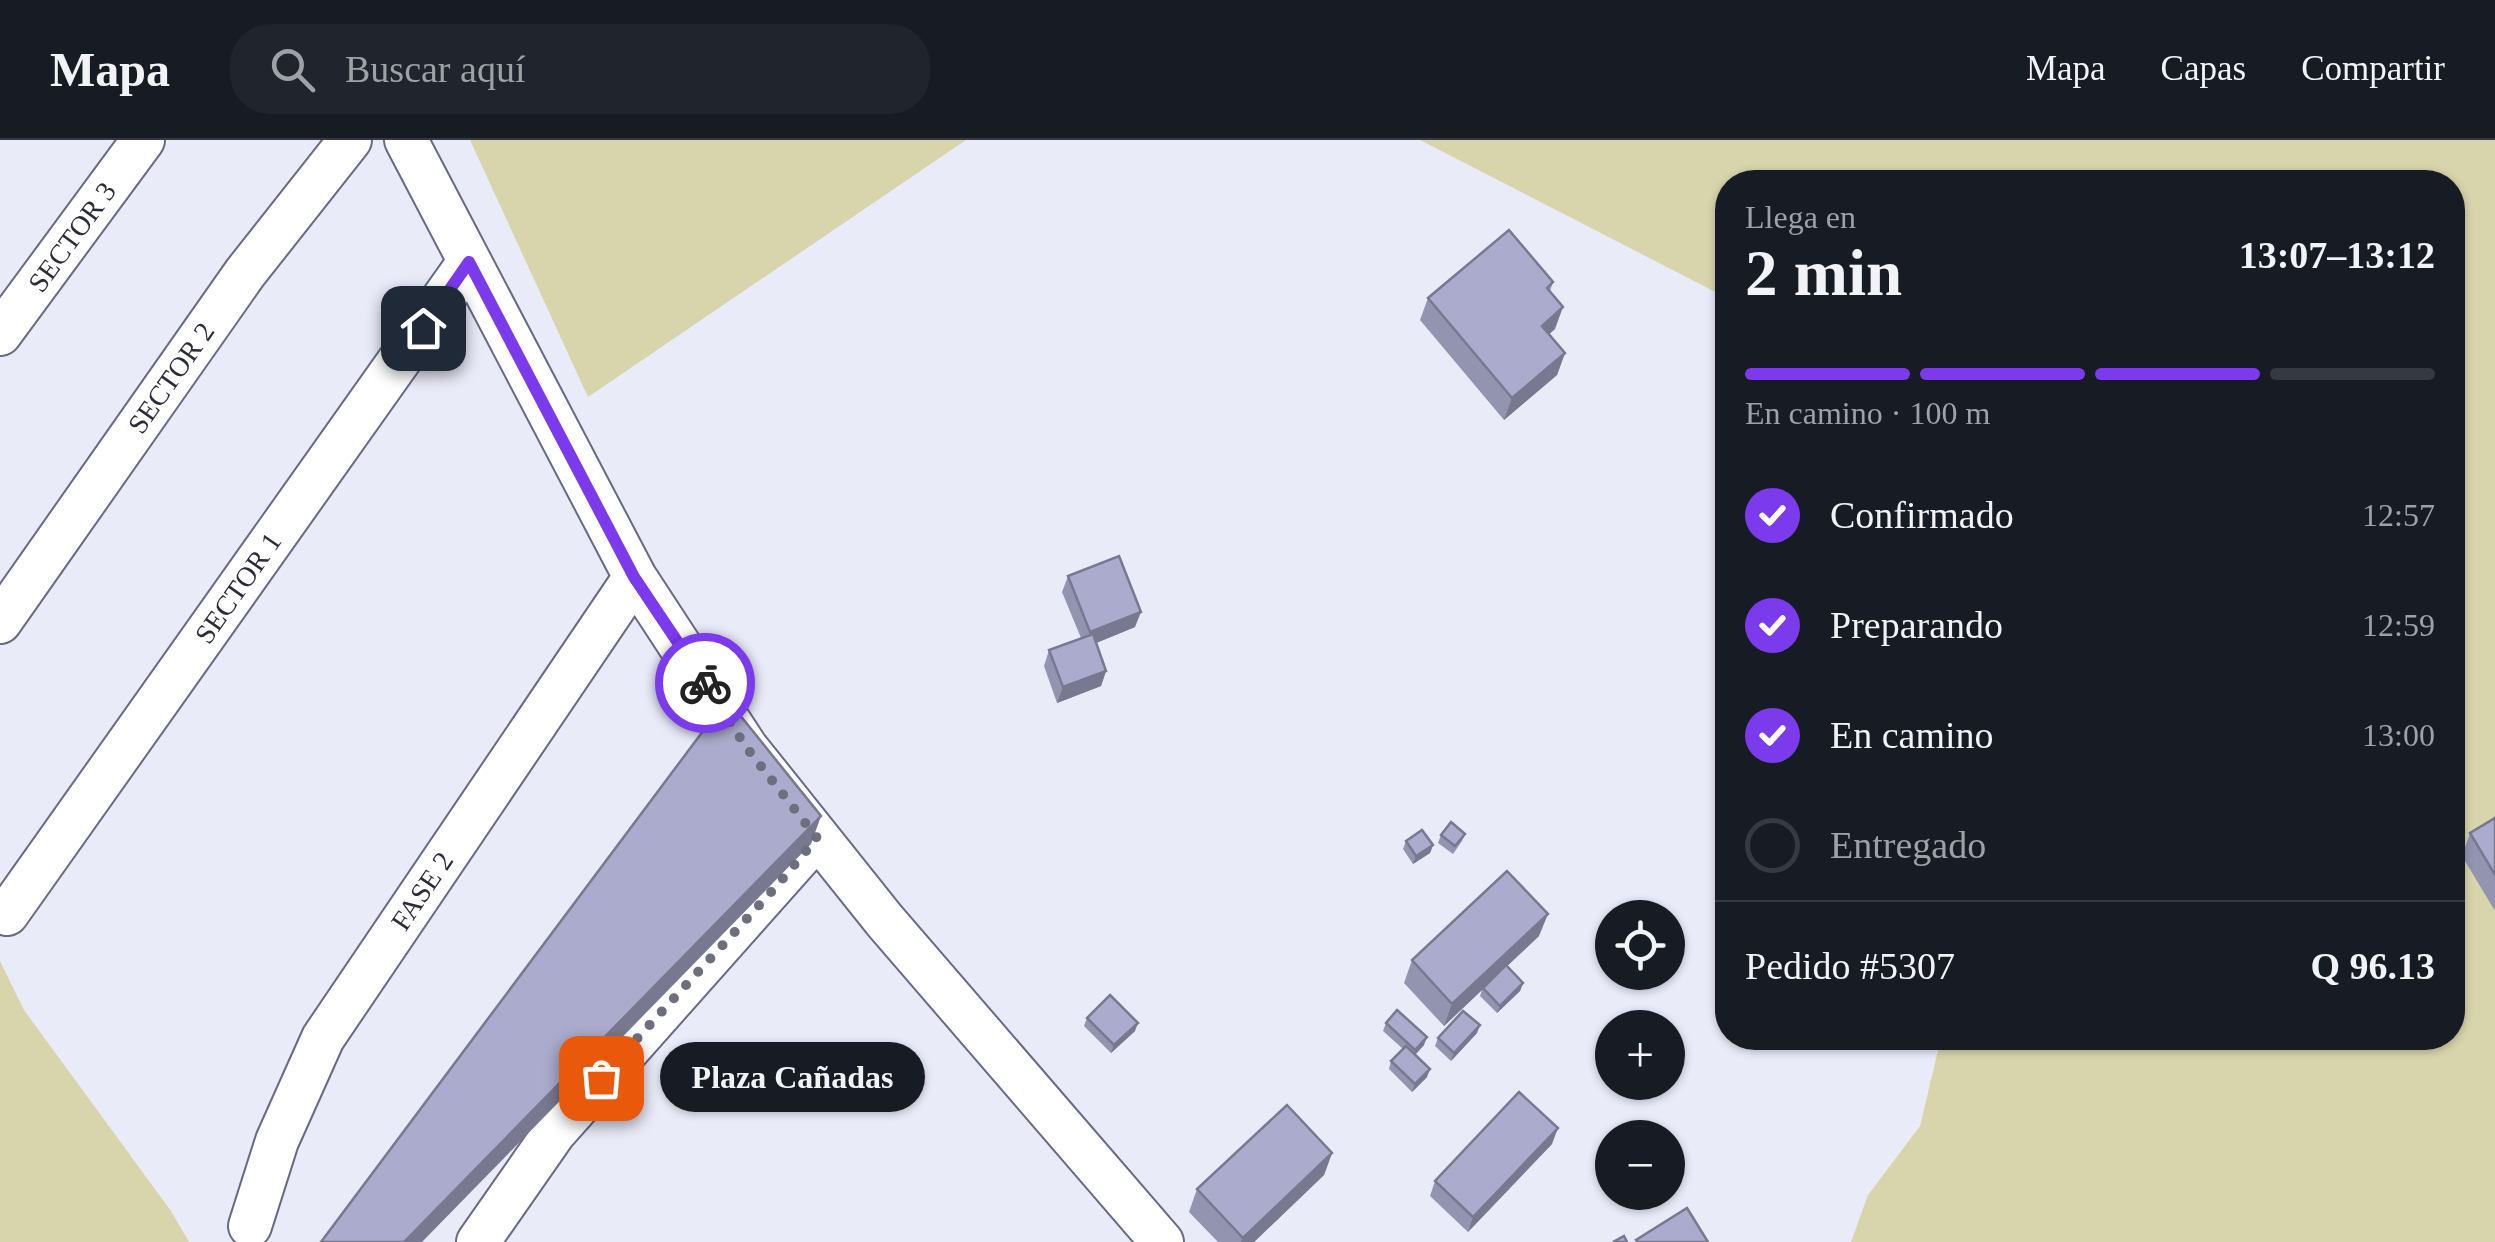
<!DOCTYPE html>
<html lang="es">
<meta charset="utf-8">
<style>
:root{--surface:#171b24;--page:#20242c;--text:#f1f3f6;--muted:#9ea1a6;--line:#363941;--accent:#7c3aed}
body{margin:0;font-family:Georgia,serif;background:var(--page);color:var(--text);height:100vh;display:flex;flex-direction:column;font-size:38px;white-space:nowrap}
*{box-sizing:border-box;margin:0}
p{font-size:32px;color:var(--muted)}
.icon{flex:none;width:55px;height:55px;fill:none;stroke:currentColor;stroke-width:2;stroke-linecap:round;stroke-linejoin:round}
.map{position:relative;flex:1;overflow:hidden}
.panel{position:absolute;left:1715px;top:30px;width:750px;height:880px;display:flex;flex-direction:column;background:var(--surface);border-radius:40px;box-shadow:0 2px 8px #0004}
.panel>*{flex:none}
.controls{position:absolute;left:1595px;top:760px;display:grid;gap:20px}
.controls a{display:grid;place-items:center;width:90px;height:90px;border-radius:50%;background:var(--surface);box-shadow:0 2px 8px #0004;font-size:50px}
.pin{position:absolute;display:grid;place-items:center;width:85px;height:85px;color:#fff;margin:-42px;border-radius:20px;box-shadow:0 5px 15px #0006}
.courier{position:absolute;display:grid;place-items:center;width:100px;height:100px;margin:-50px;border:8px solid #7c3aed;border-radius:50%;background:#fff;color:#222;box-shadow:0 2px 12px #0007}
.bubble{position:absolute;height:70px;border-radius:35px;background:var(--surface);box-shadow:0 2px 8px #0004;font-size:32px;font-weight:800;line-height:70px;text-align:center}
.overview em{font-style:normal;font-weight:800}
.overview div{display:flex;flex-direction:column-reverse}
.overview{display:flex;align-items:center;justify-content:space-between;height:170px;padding:0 30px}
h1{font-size:65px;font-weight:800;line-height:75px}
.bar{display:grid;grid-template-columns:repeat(4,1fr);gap:15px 10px;align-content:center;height:120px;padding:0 30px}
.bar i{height:12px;border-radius:8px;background:var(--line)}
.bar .on{background:var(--accent)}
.bar p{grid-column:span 4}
.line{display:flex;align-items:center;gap:25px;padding:0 30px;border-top:2px solid var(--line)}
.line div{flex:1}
ol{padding:0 30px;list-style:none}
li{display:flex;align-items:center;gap:30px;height:110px}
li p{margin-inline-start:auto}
li .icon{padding:10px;border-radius:50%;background:var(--accent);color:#fff;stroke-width:4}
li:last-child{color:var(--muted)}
li i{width:55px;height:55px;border:5px solid var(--line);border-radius:50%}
header{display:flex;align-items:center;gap:60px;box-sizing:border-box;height:140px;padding:0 50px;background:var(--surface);border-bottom:2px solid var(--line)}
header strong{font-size:48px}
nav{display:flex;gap:55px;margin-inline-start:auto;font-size:35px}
.search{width:700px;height:90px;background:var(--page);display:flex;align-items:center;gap:25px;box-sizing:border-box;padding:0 35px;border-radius:40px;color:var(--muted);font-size:38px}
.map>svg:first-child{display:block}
</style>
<header>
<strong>Mapa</strong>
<div class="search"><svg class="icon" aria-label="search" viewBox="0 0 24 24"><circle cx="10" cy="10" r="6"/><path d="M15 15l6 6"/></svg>Buscar aquí</div>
<nav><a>Mapa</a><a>Capas</a><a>Compartir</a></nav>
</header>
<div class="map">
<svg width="2495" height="1102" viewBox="0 0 2495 1102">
<rect width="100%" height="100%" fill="#eaebf9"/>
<path fill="#d8d5ad" d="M470,0H966L588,257Z
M1420,0H2495V1102H1851L1868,1055L1920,986L1941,898H2452V42H1728L1727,158Z
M0,821L24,870L171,1071L189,1102H0Z"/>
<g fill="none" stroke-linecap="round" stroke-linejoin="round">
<g stroke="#686987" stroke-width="46">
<path id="street" d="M406,0L635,437L746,607L885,781L1162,1102
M0,194L143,0
M0,482L245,133L350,0
M7,774L469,122
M250,1086L277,1001L323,898L635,437
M478,1102L554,993L817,697"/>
</g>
<use href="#street" stroke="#fff" stroke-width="42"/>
</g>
<path fill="#9394b0" d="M1553,142L1550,151L1555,189L1549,194L1565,213L1557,235L1504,280L1420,180L1428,158Z
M1068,436L1135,487L1096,503L1106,531L1101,546L1057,563L1044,526L1049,510L1081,498L1062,452Z
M2495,678V771L2462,716L2470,693Z
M1465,694L1462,701L1453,714L1438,703L1441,695Z
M1406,701L1433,705L1430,713L1413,724L1403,709Z
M1539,796L1507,826L1523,843L1520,851L1497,873L1480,856L1482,850L1444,886L1404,843L1412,820Z
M1087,878L1135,891L1111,913L1084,886Z
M1386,883L1424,905L1415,915L1427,937L1412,952L1389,929L1391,921L1403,909L1383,891Z
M1477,893L1451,921L1435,906L1438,898Z
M1552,1004L1468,1092L1430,1056L1435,1041Z
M1332,1013L1324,1035L1254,1102H1218L1189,1072L1197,1049Z"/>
<path fill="#787890" d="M1563,167L1555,189L1534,208L1542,186Z
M1565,213L1557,235L1504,280L1512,258Z
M1141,472L1135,487L1084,508L1090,492Z
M1106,531L1101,546L1057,563L1063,547Z
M2460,569L2452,590V570Z
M821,676L811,704L422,1102H404Z
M1433,705L1430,713L1413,724L1416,716Z
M1548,774L1539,796L1444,886L1452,864Z
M1523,843L1520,851L1497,873L1500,866Z
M1138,883L1135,891L1111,913L1114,905Z
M1480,885L1477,893L1451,921L1454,913Z
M1427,897L1424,905L1412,918L1415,910Z
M1430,929L1427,937L1412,952L1415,944Z
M1558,988L1552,1004L1468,1092L1473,1077Z
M1332,1013L1324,1035L1254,1102H1241L1243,1098Z"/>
<path fill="#abaccd" stroke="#787890" stroke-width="2.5" d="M1509,90L1553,142L1547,148L1563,167L1542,186L1565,213L1512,258L1428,158Z
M1119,416L1141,472L1090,492L1068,436Z
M1093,494L1106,531L1063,547L1049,510Z
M2452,494L2460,569L2452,570Z
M727,559L821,676L404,1102H321Z
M2495,678V735L2470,693Z
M1451,682L1465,694L1455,706L1441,695Z
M1422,690L1433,705L1416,716L1406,701Z
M1507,731L1548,774L1452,864L1412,820Z
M1506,825L1523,843L1500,866L1483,848Z
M1110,855L1138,883L1114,905L1087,878Z
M1397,870L1427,897L1415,910L1386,883Z
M1463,871L1480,885L1454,913L1438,898Z
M1406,906L1430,929L1415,944L1391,921Z
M1519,952L1558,988L1473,1077L1435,1041Z
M1287,965L1332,1013L1243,1098L1197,1049Z
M1687,1068L1708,1102H1638L1636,1100Z
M1624,1096L1627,1102H1613Z"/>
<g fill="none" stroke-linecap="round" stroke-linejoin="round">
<path stroke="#6e6f7c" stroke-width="10" stroke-dasharray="0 18" d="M601,938L773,750L817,698L746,607L705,543"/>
<path stroke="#7c3aed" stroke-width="12" d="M423,188L469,122L634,437L705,543"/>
</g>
<g text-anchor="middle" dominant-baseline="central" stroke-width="8" stroke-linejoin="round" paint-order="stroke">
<g font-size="28" fill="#2b2c39" stroke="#fff">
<text transform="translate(72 97) rotate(-54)">SECTOR 3</text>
<text transform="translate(171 238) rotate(-55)">SECTOR 2</text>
<text transform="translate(238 448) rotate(-55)">SECTOR 1</text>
<text transform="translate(422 751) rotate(-56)">FASE 2</text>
</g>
</g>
</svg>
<div class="controls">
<a><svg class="icon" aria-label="locate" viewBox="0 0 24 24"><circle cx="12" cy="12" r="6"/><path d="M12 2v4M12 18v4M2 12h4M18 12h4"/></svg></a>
<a>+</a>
<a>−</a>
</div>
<div class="pin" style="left:601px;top:938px;background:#ea580c"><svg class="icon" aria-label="bag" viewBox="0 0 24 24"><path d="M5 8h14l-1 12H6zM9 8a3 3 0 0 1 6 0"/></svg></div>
<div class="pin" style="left:423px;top:188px;background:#1f2937"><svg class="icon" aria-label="home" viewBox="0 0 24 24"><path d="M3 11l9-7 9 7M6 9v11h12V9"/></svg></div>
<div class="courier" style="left:705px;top:543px"><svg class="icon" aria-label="bike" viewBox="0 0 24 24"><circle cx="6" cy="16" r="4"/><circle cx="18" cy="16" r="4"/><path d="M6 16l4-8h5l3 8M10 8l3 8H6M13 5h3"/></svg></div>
<div class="bubble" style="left:660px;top:902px;width:265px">Plaza Cañadas</div>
<section class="panel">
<div class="overview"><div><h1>2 min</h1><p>Llega en</p></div><em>13:07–13:12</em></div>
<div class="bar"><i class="on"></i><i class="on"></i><i class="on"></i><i></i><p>En camino · 100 m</p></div>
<ol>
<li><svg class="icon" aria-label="check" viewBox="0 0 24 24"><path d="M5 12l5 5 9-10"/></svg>Confirmado<p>12:57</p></li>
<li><svg class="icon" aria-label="check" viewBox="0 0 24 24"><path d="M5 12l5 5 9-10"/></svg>Preparando<p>12:59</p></li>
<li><svg class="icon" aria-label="check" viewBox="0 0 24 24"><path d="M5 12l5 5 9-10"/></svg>En camino<p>13:00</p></li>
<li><i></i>Entregado</li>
</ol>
<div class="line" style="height:130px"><div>Pedido #5307</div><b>Q 96.13</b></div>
</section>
</div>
